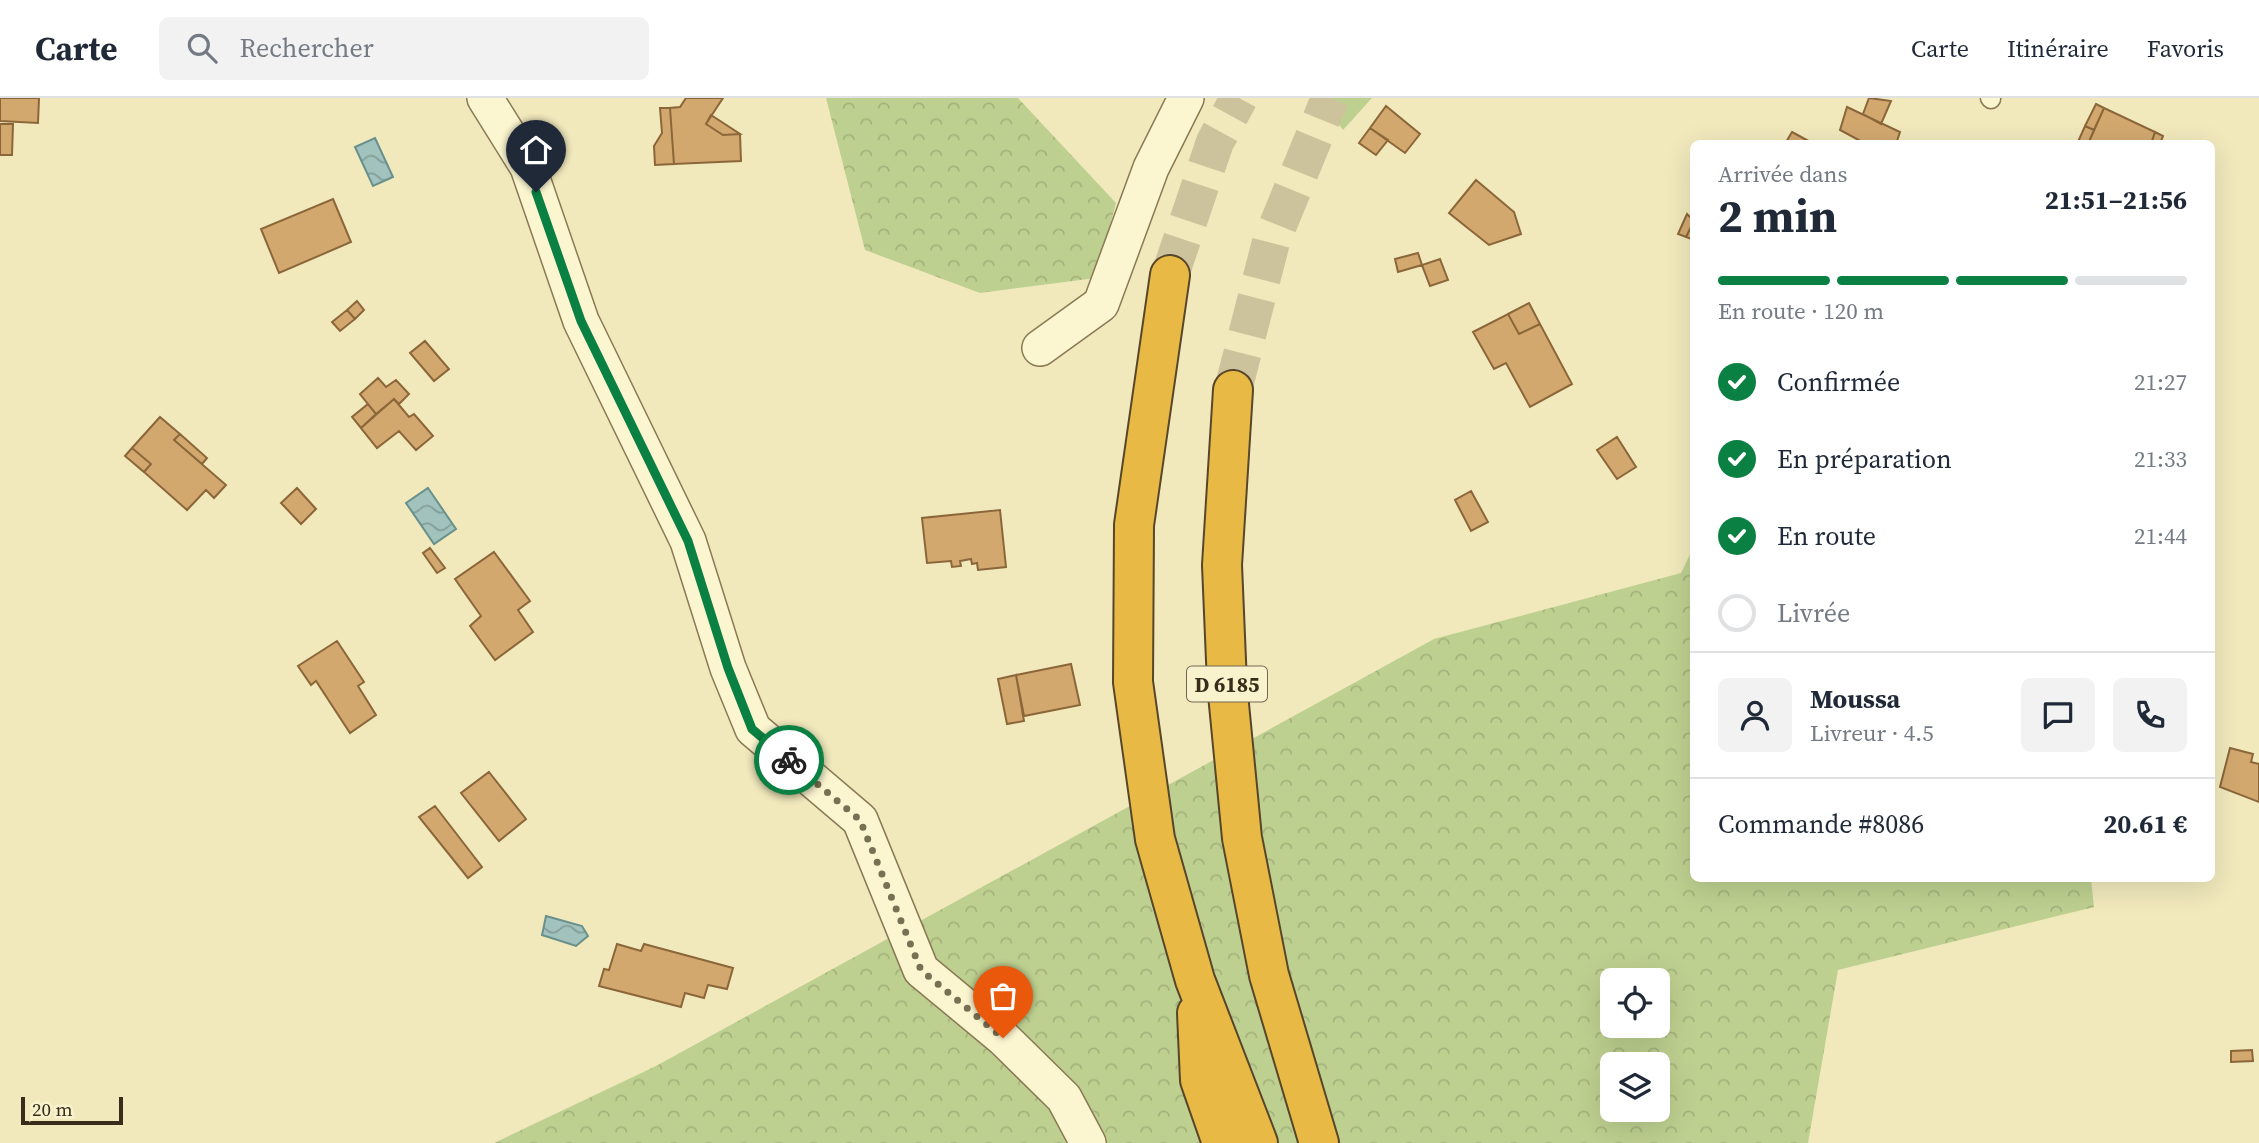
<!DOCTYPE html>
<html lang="fr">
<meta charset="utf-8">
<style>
:root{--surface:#fff;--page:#f2f2f3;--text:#1f2937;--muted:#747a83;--line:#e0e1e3;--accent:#0b8043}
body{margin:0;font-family:"Source Serif 4",serif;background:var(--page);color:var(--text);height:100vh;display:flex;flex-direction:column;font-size:26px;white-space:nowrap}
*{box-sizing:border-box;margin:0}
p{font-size:23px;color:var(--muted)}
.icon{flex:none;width:38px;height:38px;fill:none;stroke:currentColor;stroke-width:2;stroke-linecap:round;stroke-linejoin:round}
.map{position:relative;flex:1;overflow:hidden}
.side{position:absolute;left:1690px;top:42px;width:525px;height:742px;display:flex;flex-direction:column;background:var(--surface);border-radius:10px;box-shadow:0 7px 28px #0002}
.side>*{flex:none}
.fabs{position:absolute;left:1600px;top:870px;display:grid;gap:14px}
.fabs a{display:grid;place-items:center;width:70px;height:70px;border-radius:10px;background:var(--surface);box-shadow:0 7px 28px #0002;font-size:35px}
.scale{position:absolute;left:21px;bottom:18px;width:102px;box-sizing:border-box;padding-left:7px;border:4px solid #382d1b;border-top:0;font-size:19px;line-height:24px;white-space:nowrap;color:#382d1b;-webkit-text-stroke:5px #f8f2cd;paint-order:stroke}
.pin{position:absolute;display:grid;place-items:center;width:60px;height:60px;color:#fff;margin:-72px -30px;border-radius:50% 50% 50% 0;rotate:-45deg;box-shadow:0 0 7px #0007}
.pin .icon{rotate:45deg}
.courier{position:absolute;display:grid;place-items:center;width:70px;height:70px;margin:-35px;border:5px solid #0b8043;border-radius:50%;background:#fff;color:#222;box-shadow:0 2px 9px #0007}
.head em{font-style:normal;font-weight:700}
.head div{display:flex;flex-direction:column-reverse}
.head{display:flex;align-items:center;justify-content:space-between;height:119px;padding:0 28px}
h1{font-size:46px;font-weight:700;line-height:52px}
.bar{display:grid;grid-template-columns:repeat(4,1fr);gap:10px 7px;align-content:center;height:84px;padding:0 28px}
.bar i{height:9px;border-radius:5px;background:var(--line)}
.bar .on{background:var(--accent)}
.bar p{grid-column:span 4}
.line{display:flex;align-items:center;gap:18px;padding:0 28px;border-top:2px solid var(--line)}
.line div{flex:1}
.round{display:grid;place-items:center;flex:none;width:74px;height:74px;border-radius:10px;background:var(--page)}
ol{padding:0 28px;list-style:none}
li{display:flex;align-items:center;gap:21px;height:77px}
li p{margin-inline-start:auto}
li .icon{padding:7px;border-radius:50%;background:var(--accent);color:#fff;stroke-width:4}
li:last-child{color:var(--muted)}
li i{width:38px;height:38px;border:4px solid var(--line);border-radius:50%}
header{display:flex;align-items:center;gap:42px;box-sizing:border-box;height:98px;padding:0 35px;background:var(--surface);border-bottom:2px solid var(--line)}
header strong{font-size:33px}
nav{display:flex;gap:38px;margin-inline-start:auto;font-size:24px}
.search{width:490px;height:63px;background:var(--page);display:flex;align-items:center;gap:18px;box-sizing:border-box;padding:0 24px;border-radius:10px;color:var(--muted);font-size:26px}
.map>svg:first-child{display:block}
</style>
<header>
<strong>Carte</strong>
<div class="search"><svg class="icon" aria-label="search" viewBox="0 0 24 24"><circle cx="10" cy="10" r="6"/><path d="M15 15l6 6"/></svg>Rechercher</div>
<nav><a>Carte</a><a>Itinéraire</a><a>Favoris</a></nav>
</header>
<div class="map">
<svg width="2259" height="1045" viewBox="0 0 2259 1045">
<defs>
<pattern id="forest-crowns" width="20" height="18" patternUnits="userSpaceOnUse" patternTransform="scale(1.75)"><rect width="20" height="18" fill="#bed090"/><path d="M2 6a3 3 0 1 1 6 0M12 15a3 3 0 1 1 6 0" fill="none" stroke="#a4b37c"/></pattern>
<pattern id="water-waves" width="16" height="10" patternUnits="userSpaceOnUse" patternTransform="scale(1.75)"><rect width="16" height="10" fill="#a1c2bd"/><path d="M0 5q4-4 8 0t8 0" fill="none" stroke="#849e99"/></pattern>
</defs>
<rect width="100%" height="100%" fill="#f1e9bc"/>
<path fill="url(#forest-crowns)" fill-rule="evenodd" d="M826,0H1018L1116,105L1096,180L980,195L865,152Z
M1319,0H1372L1343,32Z
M1694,448V780L2091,781L2094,809L1838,872L1808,1045H494L656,968L1434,541L1681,475ZM1612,882H1657V928H1612ZM1612,966H1657V1012H1612Z"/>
<path fill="url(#water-waves)" stroke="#68908c" stroke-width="2" d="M375,40L393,79L373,88L355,49Z
M428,390L456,431L434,446L406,405Z
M546,818L582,828L588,838L576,848L542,837Z"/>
<path fill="#d2a86f" stroke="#8b6639" stroke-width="2" d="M0,0H39L38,25L0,23Z
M686,0H723L706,26L723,37L740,36L741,63L674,66L670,10L680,9Z
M1869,0L1891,3L1881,26L1863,16Z
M2096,6L2104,10L2094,32L2085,28Z
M1386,8L1420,36L1405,55L1370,30Z
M1847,9L1900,34L1896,46H1866L1840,32Z
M660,10H670L674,66L655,67L654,48L662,35Z
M2104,10L2155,34L2151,46H2088Z
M711,17L740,36L723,37L706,26Z
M0,26H13L12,57H0Z
M2085,28L2094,32L2088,46H2077Z
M1370,30L1388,42L1376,57L1359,45Z
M1792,34L1814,46L1786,44Z
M2155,34L2163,38L2160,46H2151Z
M1476,82L1514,114L1521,136L1489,147L1449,115Z
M333,101L351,144L279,175L261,131Z
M1687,116L1694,123L1686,139L1678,136Z
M1694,123V142L1686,139Z
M1418,155L1422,167L1398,174L1395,161Z
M1440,161L1448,182L1430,188L1422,167Z
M357,203L364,212L355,221L347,212Z
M1529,205L1540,226L1519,236L1508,216Z
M347,212L355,221L340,233L332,224Z
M1508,216L1519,236L1540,226L1572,286L1530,309L1506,265L1494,271L1473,234Z
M425,243L449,271L434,283L410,255Z
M378,280L386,289L396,282L409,296L399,306L394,301L376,316L360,296Z
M394,301L409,319L414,316L433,338L416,352L399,333L377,350L361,330Z
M368,306L376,316L361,330L352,319Z
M160,319L180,336L174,342L226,387L214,400L206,392L187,412L144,374L151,366L132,350Z
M180,336L207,360L202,366L174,342Z
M1617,339L1636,369L1617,381L1597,352Z
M132,350L151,366L144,374L125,358Z
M297,390L316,411L301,426L281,405Z
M1471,393L1488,424L1471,433L1455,402Z
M1000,412L1006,469L978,472L977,465L972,466L971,461L960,463L961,468L952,469L951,463L927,465L922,420Z
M430,450L445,470L437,475L423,455Z
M494,454L530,503L518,512L533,534L495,562L470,528L481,518L455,481Z
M337,543L364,584L358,588L376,617L350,635L316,583L311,587L298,568Z
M1071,566L1080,607L1024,618L1016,577Z
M1016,577L1024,623L1007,626L998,581Z
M2230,650L2253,656L2251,664L2259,666V704L2220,689Z
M489,674L526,721L499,743L461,695Z
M435,708L482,769L468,780L419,719Z
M617,846L641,853L644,846L733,870L727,891L708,887L704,900L685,895L681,909L599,888L604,871L609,872Z
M2252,952L2253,963L2231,964V953Z"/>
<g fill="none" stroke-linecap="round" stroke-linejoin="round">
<path stroke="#ccc39c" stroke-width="38" stroke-dasharray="38 19" stroke-linecap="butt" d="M1170,177L1215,44L1239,0
M1233,292L1271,144L1330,0"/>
<g stroke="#8a7955" stroke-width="21">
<path id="lane" d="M1990,0L1991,1"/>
</g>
<g stroke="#8a7955" stroke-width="38">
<path id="street" d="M485,0L528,69L581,223L688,443L728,570L753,631L860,722L921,872L1003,940L1064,1000L1088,1045
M1040,250L1101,206L1151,70L1186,0"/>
</g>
<g stroke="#57462a" stroke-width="42">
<path id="highway" d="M1170,177L1134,427L1133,584L1155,741L1195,882L1258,1045
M1233,292L1222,467L1227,586L1242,740L1269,877L1319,1045
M1197,915L1200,982L1222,1045"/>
</g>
<use href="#lane" stroke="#fbf5d0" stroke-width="18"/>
<use href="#street" stroke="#fbf5d0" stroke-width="35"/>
<use href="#highway" stroke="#e8ba45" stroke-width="38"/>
</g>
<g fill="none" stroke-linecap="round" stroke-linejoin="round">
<path stroke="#796f53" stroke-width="7" stroke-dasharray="0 12.6" d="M789,662L860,722L921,872L1003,940"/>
<path stroke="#0b8043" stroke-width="9" d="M536,94L581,223L688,443L728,570L752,631L789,662"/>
</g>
<g text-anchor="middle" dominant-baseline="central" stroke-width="7" stroke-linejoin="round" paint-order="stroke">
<rect fill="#f8f2cd" stroke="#726850" stroke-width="2" x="1187" y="568.5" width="80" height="35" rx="5"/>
<g font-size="21" font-weight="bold" fill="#382d1b">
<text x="1227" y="586">D 6185</text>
</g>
</g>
</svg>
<div class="fabs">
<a><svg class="icon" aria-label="locate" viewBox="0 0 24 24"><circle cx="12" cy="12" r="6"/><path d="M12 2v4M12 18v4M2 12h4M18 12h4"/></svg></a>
<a><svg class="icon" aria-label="layers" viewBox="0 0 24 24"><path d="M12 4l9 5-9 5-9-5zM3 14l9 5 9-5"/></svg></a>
</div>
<div class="scale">20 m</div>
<div class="pin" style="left:1003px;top:940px;background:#ea580c"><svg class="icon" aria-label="bag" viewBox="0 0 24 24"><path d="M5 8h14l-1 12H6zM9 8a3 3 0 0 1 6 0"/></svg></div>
<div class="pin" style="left:536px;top:94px;background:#1f2937"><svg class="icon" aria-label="home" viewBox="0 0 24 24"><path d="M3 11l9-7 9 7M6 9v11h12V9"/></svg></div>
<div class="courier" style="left:789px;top:662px"><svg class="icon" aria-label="bike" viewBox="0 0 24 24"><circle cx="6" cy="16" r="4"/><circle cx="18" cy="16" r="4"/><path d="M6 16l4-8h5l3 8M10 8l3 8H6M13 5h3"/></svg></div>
<section class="side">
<div class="head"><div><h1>2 min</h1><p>Arrivée dans</p></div><em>21:51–21:56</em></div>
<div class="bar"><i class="on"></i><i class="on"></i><i class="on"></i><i></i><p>En route · 120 m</p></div>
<ol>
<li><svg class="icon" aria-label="check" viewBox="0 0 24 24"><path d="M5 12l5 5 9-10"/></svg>Confirmée<p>21:27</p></li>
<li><svg class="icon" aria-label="check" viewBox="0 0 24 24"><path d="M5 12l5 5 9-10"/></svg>En préparation<p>21:33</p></li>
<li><svg class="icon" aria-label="check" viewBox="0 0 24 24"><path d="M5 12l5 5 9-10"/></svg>En route<p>21:44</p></li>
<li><i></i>Livrée</li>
</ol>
<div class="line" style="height:126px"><a class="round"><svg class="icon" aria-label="person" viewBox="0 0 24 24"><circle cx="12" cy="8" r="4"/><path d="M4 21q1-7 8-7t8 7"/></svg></a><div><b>Moussa</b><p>Livreur · 4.5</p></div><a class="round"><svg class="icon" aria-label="chat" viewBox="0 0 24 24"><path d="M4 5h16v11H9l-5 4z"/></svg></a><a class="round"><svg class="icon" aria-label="phone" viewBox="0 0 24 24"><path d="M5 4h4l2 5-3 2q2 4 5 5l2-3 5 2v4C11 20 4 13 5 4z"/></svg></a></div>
<div class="line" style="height:91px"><div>Commande #8086</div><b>20.61 €</b></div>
</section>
</div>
